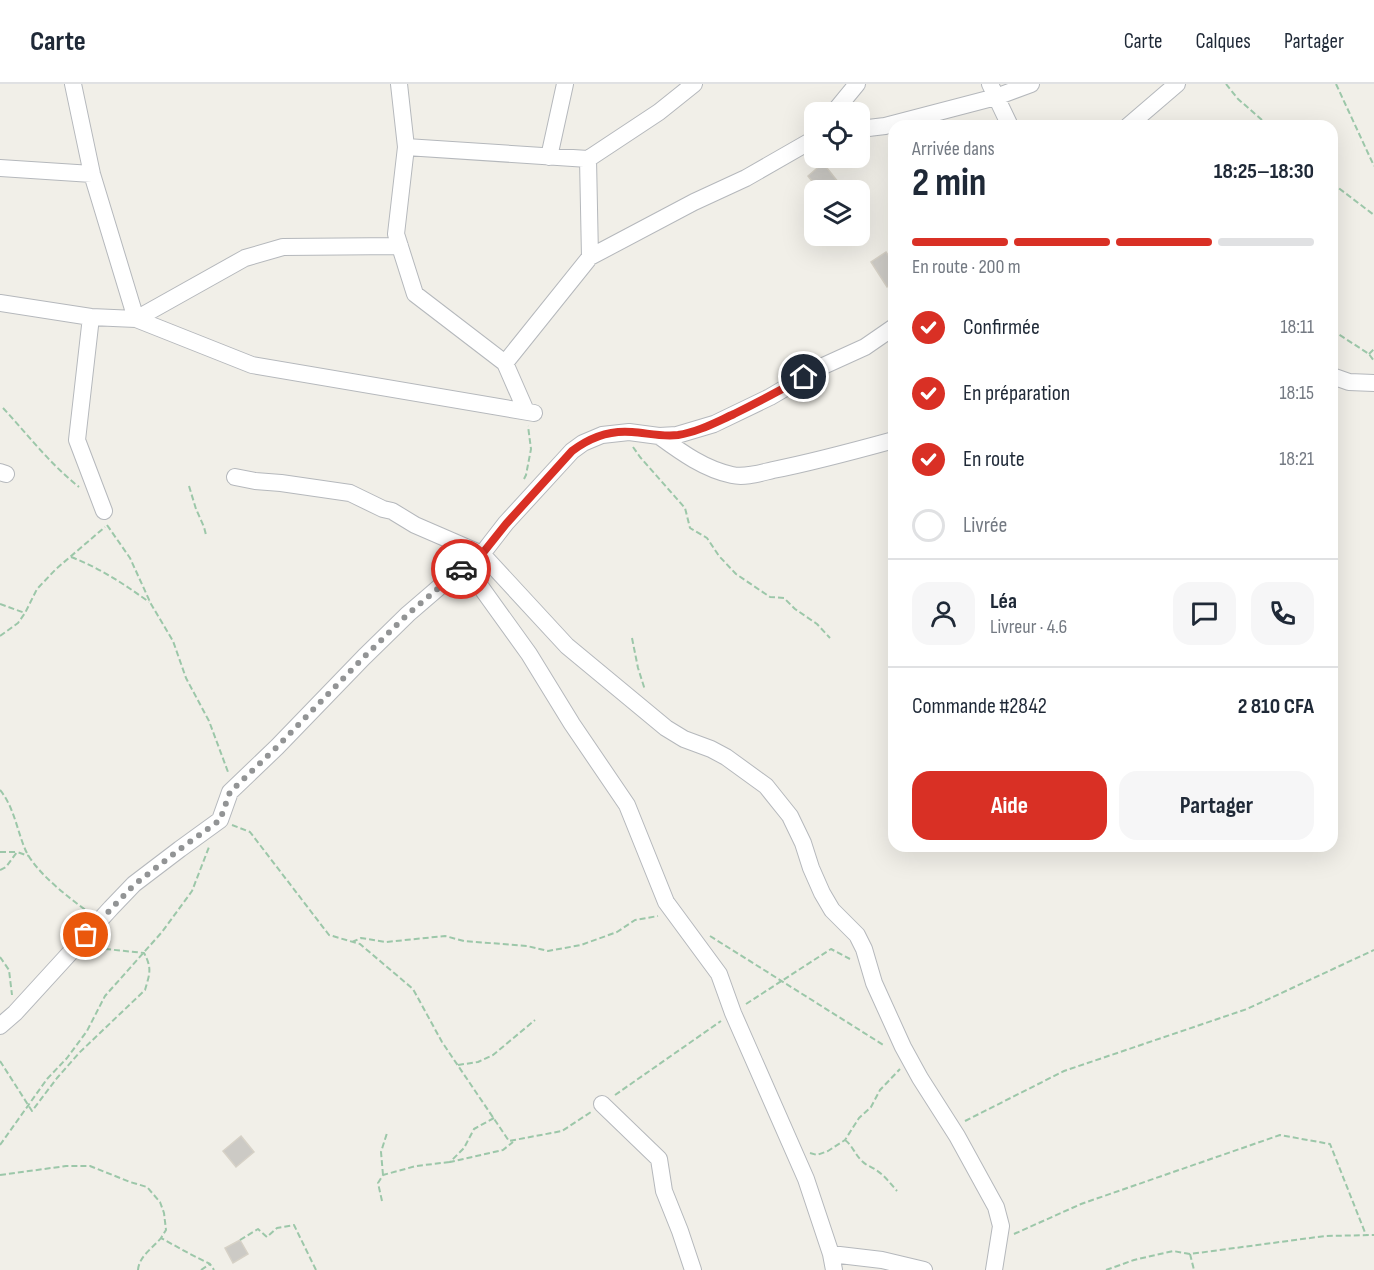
<!DOCTYPE html>
<html lang="fr">
<meta charset="utf-8">
<style>
:root{--surface:#fff;--page:#f6f6f7;--text:#1f2937;--muted:#747a83;--line:#e0e1e3;--accent:#d93025}
body{margin:0;font-family:"Sofia Sans Condensed",sans-serif;background:var(--page);color:var(--text);height:100vh;display:flex;flex-direction:column;font-size:22px;white-space:nowrap}
*{box-sizing:border-box;margin:0}
p{font-size:20px;color:var(--muted)}
.icon{flex:none;width:33px;height:33px;fill:none;stroke:currentColor;stroke-width:2;stroke-linecap:round;stroke-linejoin:round}
.map{position:relative;flex:1;overflow:hidden}
.sheet{position:absolute;left:888px;top:36px;width:450px;height:732px;display:flex;flex-direction:column;background:var(--surface);border-radius:18px;box-shadow:0 6px 24px #0002}
.sheet>*{flex:none}
.buttons{position:absolute;left:804px;top:18px;display:grid;gap:12px}
.buttons a{display:grid;place-items:center;width:66px;height:66px;border-radius:12px;background:var(--surface);box-shadow:0 6px 24px #0002;font-size:30px}
.pin{position:absolute;display:grid;place-items:center;width:51px;height:51px;color:#fff;margin:-26px;border:3px solid #fff;border-radius:50%;box-shadow:0 2px 6px #0007}
.courier{position:absolute;display:grid;place-items:center;width:60px;height:60px;margin:-30px;border:4px solid #d93025;border-radius:50%;background:#fff;color:#222;box-shadow:0 2px 8px #0007}
.headline em{font-style:normal;font-weight:700}
.headline div{display:flex;flex-direction:column-reverse}
.headline{display:flex;align-items:center;justify-content:space-between;height:102px;padding:0 24px}
h1{font-size:39px;font-weight:700;line-height:45px}
.bar{display:grid;grid-template-columns:repeat(4,1fr);gap:9px 6px;align-content:center;height:72px;padding:0 24px}
.bar i{height:8px;border-radius:4px;background:var(--line)}
.bar .active{background:var(--accent)}
.bar p{grid-column:span 4}
.line{display:flex;align-items:center;gap:15px;padding:0 24px;border-top:2px solid var(--line)}
.line div{flex:1}
.round{display:grid;place-items:center;flex:none;width:63px;height:63px;border-radius:18px;background:var(--page)}
ol{padding:0 24px;list-style:none}
li{display:flex;align-items:center;gap:18px;height:66px}
li p{margin-inline-start:auto}
li .icon{padding:6px;border-radius:50%;background:var(--accent);color:#fff;stroke-width:4}
li:last-child{color:var(--muted)}
li i{width:33px;height:33px;border:3px solid var(--line);border-radius:50%}
.cta{display:flex;gap:12px;margin-top:auto;padding:12px 24px}
.cta a{flex:1;height:69px;border-radius:18px;background:var(--accent);color:#fff;font-size:24px;font-weight:700;line-height:69px;text-align:center}
.cta a+a{background:var(--page);color:var(--text)}
header{display:flex;align-items:center;gap:36px;box-sizing:border-box;height:84px;padding:0 30px;background:var(--surface);border-bottom:2px solid var(--line)}
header strong{font-size:28px}
nav{display:flex;gap:33px;margin-inline-start:auto;font-size:21px}
.map>svg:first-child{display:block}
</style>
<header>
<strong>Carte</strong>
<nav><a>Carte</a><a>Calques</a><a>Partager</a></nav>
</header>
<div class="map">
<svg width="1374" height="1186" viewBox="0 0 1374 1186">
<rect width="100%" height="100%" fill="#f1efe8"/>
<path fill="#cccac5" stroke="#d6d1c6" stroke-width="1.5" d="M823,79L838,98L828,106H819L808,92Z
M886,168L894,180V198L887,203L871,178Z
M241,1052L254,1068L236,1083L223,1067Z
M240,1156L248,1170L233,1179L225,1164Z"/>
<g fill="none" stroke-linecap="round" stroke-linejoin="round">
<g stroke="#b5b8bc" stroke-width="18">
<path id="minor" d="M73,0L92,90L136,235L245,174L283,163L400,162
M399,0L406,63L396,150L415,210L505,279L526,327
M990,0L1010,42
M834,28L857,0
M1128,42L1177,0
M860,45L885,42L996,13L1031,0
M406,63L588,75L659,28L694,0
M549,73L565,0
M588,75L590,173
M0,84L92,90
M0,219L91,233L136,235L252,281L534,329
M91,233L77,356L104,427
M505,279L590,173L694,118L746,94L814,55
M1332,292L1349,298L1374,299
M659,352C681,368 704,385 732,391C745,394 760,389 773,386C814,378 854,367 894,356
M0,388L6,390
M235,393L255,397L281,399L350,409L383,425L392,427L415,441L482,470L567,562L666,644L684,655L711,665L726,673L766,702L790,732L803,759L811,784L822,809L832,826L857,851L864,865L874,899L903,963L920,994L957,1052L996,1123L1001,1142L994,1186
M465,481L529,570L572,640L627,721L666,818L719,890L733,929L806,1095L831,1170L834,1186
M0,942L15,929L111,824L134,800L180,765L220,736L230,708L277,663L364,573L408,530L465,481L482,470L506,439L572,367L583,359L602,351L629,348L659,352L677,351L714,340L770,313L821,283L865,263L894,243
M602,1020L659,1075L664,1107L680,1147L693,1186
M831,1170L882,1176L924,1186"/>
</g>
<path stroke="#9cc7a9" stroke-width="2" stroke-dasharray="6 3" stroke-linecap="butt" d="M1226,0L1238,15L1269,42
M1336,0L1374,82
M1332,99L1374,131
M1332,246L1369,270L1374,277
M1369,270L1374,265
M3,324C28,351 50,380 79,403
M633,363L640,373L685,424L690,444L707,454L719,472L736,490L770,513L784,514L795,525L817,540L830,554
M524,395L526,391L531,365L528,342
M189,402L196,425L204,443L206,451
M107,441L130,474L151,520L173,557L186,594L209,637L228,688
M71,473C100,484 124,500 149,518
M0,520L25,529
M0,552L18,539L25,529L37,505L56,485L105,443
M632,554L638,584L645,606
M0,706C14,723 17,746 25,765C35,788 68,813 87,827
M232,741L250,748L329,851L360,860L413,905L442,958L509,1057L562,1047L591,1028
M0,768H17
M0,786L6,783L17,768L29,772
M710,852L885,962
M352,858L361,854L386,858L445,852L464,857L527,862L548,867L581,861L617,848L635,836L658,832
M0,873L9,886L12,911
M746,920L831,865L850,875
M0,977L32,1027L57,994L79,969L145,906C150,889 152,884 144,869L96,864
M458,981L478,978L493,971L535,936
M615,1011L721,937
M494,1034L474,1045L464,1064L450,1078L503,1066L513,1058
M965,1037L1064,987L1247,925L1374,866
M845,1056C853,1062 855,1071 863,1078C867,1082 872,1083 876,1086C884,1091 890,1099 897,1107
M0,1061L47,995L67,974L87,947L105,912L162,848L192,807L209,763
M810,1069L817,1071L828,1067L845,1056L859,1034L871,1023L880,1006L900,985
M0,1091L66,1082H90L130,1098L147,1103L160,1118L164,1129L166,1146L161,1154L190,1170L210,1180L214,1186
M383,1091L381,1068L387,1049
M382,1117L378,1099L383,1091L416,1082L450,1078
M1014,1150L1081,1120L1280,1051L1330,1060L1366,1151
M240,1156L258,1145L267,1153L277,1144L294,1141L316,1186
M1190,1170L1194,1186
M138,1186C139,1172 153,1164 161,1154
M201,1186L210,1180
M1106,1186L1134,1176L1173,1167L1190,1170L1325,1152L1374,1151"/>
<use href="#minor" stroke="#fff" stroke-width="16"/>
</g>
<g fill="none" stroke-linecap="round" stroke-linejoin="round">
<path stroke="#929495" stroke-width="6" stroke-dasharray="0 10.8" d="M86,851L134,801L180,765L220,736L230,708L277,663L364,573L408,530L461,485"/>
<path stroke="#d93025" stroke-width="8" d="M461,485L482,470L506,440L572,367C589,354 609,346 632,348C647,349 662,353 678,351C698,348 716,338 734,330C758,318 781,306 804,293"/>
</g>
</svg>
<div class="buttons">
<a><svg class="icon" aria-label="locate" viewBox="0 0 24 24"><circle cx="12" cy="12" r="6"/><path d="M12 2v4M12 18v4M2 12h4M18 12h4"/></svg></a>
<a><svg class="icon" aria-label="layers" viewBox="0 0 24 24"><path d="M12 4l9 5-9 5-9-5zM3 14l9 5 9-5"/></svg></a>
</div>
<div class="pin" style="left:86px;top:851px;background:#ea580c"><svg class="icon" aria-label="bag" viewBox="0 0 24 24"><path d="M5 8h14l-1 12H6zM9 8a3 3 0 0 1 6 0"/></svg></div>
<div class="pin" style="left:804px;top:293px;background:#1f2937"><svg class="icon" aria-label="home" viewBox="0 0 24 24"><path d="M3 11l9-7 9 7M6 9v11h12V9"/></svg></div>
<div class="courier" style="left:461px;top:485px"><svg class="icon" aria-label="car" viewBox="0 0 24 24"><path d="M5 17H2v-5l4-1 3-4h7l3 4 3 1v5h-3M9 17h6M6 11h13"/><circle cx="7" cy="17" r="2"/><circle cx="17" cy="17" r="2"/></svg></div>
<section class="sheet">
<div class="headline"><div><h1>2 min</h1><p>Arrivée dans</p></div><em>18:25–18:30</em></div>
<div class="bar"><i class="active"></i><i class="active"></i><i class="active"></i><i></i><p>En route · 200 m</p></div>
<ol>
<li><svg class="icon" aria-label="check" viewBox="0 0 24 24"><path d="M5 12l5 5 9-10"/></svg>Confirmée<p>18:11</p></li>
<li><svg class="icon" aria-label="check" viewBox="0 0 24 24"><path d="M5 12l5 5 9-10"/></svg>En préparation<p>18:15</p></li>
<li><svg class="icon" aria-label="check" viewBox="0 0 24 24"><path d="M5 12l5 5 9-10"/></svg>En route<p>18:21</p></li>
<li><i></i>Livrée</li>
</ol>
<div class="line" style="height:108px"><a class="round"><svg class="icon" aria-label="person" viewBox="0 0 24 24"><circle cx="12" cy="8" r="4"/><path d="M4 21q1-7 8-7t8 7"/></svg></a><div><b>Léa</b><p>Livreur · 4.6</p></div><a class="round"><svg class="icon" aria-label="chat" viewBox="0 0 24 24"><path d="M4 5h16v11H9l-5 4z"/></svg></a><a class="round"><svg class="icon" aria-label="phone" viewBox="0 0 24 24"><path d="M5 4h4l2 5-3 2q2 4 5 5l2-3 5 2v4C11 20 4 13 5 4z"/></svg></a></div>
<div class="line" style="height:78px"><div>Commande #2842</div><b>2 810 CFA</b></div>
<div class="cta"><a>Aide</a><a>Partager</a></div>
</section>
</div>
